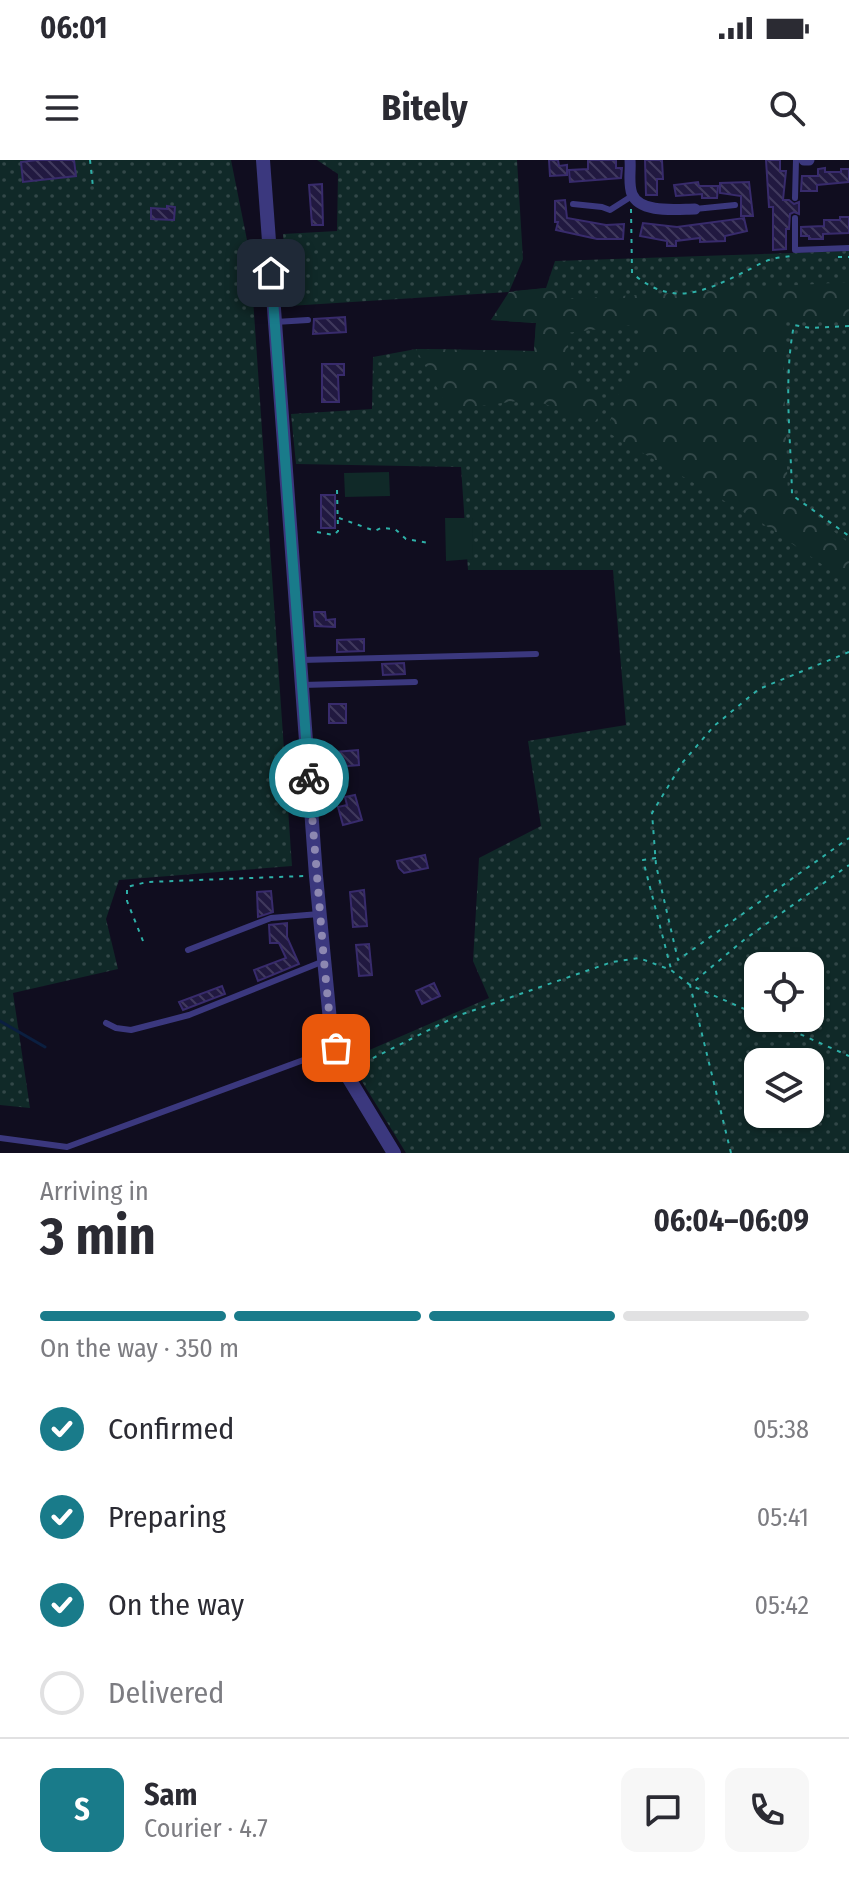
<!DOCTYPE html>
<meta charset="utf-8">
<style>
:root{--surface:#fff;--page:#f7f7f7;--text:#2b2b33;--muted:#7c7c81;--line:#e1e1e2;--accent:#197b8a}
body{margin:0;font-family:"Fira Sans Condensed",sans-serif;background:var(--page);color:var(--text);height:100vh;display:flex;flex-direction:column;font-size:30px;white-space:nowrap}
*{box-sizing:border-box;margin:0}
p{font-size:26px;color:var(--muted)}
.icon{flex:none;width:44px;height:44px;fill:none;stroke:currentColor;stroke-width:2;stroke-linecap:round;stroke-linejoin:round}
.map{position:relative;height:993px;overflow:hidden}
.details{display:flex;flex-direction:column;background:var(--surface);flex:1}
.details>*{flex:none}
.fabs{position:absolute;left:744px;top:792px;display:grid;gap:16px}
.fabs a{display:grid;place-items:center;width:80px;height:80px;border-radius:16px;background:var(--surface);box-shadow:0 2px 6px #0004;font-size:40px}
.pin{position:absolute;display:grid;place-items:center;width:68px;height:68px;color:#fff;margin:-34px;border-radius:16px;box-shadow:0 4px 12px #0006}
.courier{position:absolute;display:grid;place-items:center;width:80px;height:80px;margin:-40px;border:6px solid #197b8a;border-radius:50%;background:#fff;color:#222;box-shadow:0 2px 10px #0007}
.head em{font-style:normal;font-weight:700}
.head div{display:flex;flex-direction:column-reverse}
.head{display:flex;align-items:center;justify-content:space-between;height:136px;padding:0 40px}
h1{font-size:52px;font-weight:700;line-height:60px}
.bar{display:grid;grid-template-columns:repeat(4,1fr);gap:12px 8px;align-content:center;height:96px;padding:0 40px}
.bar i{height:10px;border-radius:6px;background:var(--line)}
.bar .active{background:var(--accent)}
.bar p{grid-column:span 4}
.line{display:flex;align-items:center;gap:20px;padding:0 40px;border-top:2px solid var(--line)}
.line div{flex:1}
.round{display:grid;place-items:center;flex:none;width:84px;height:84px;border-radius:16px;background:var(--page)}
ol{padding:0 40px;list-style:none}
li{display:flex;align-items:center;gap:24px;height:88px}
li p{margin-inline-start:auto}
li .icon{padding:8px;border-radius:50%;background:var(--accent);color:#fff;stroke-width:4}
li:last-child{color:var(--muted)}
li i{width:44px;height:44px;border:4px solid var(--line);border-radius:50%}
.status{display:flex;justify-content:space-between;align-items:center;height:56px;padding:0 40px;background:var(--surface);direction:ltr}
.status svg{height:22px;fill:currentColor}
header{display:flex;justify-content:space-between;align-items:center;height:104px;padding:0 40px;background:var(--surface);font-size:36px;font-weight:700}
.map>svg:first-child{display:block}
</style>
<div class="status"><b>06:01</b><svg viewBox="0 0 49 12"><path d="M0 12V9h3v3zM5 12V6h3v6zM10 12V3h3v9zM15 12V0h3v12zM26 1h20v11H26zM47 4h2v5h-2z"/></svg></div>
<header><svg class="icon" aria-label="menu" viewBox="0 0 24 24"><path d="M4 6h16M4 12h16M4 18h16"/></svg>Bitely<svg class="icon" aria-label="search" viewBox="0 0 24 24"><circle cx="10" cy="10" r="6"/><path d="M15 15l6 6"/></svg></header>
<div class="map">
<svg width="849" height="993" viewBox="0 0 849 993">
<defs>
<pattern id="grass-dots" width="8" height="8" patternUnits="userSpaceOnUse" patternTransform="scale(2)"><rect width="8" height="8" fill="#102928"/><path d="M2 2h.1M6 6h.1" fill="none" stroke="#324748" stroke-width="1.8" stroke-linecap="round"/></pattern>
<pattern id="forest-crowns" width="20" height="18" patternUnits="userSpaceOnUse" patternTransform="scale(2)"><rect width="20" height="18" fill="#102928"/><path d="M2 6a3 3 0 1 1 6 0M12 15a3 3 0 1 1 6 0" fill="none" stroke="#324748"/></pattern>
<pattern id="building-back-hatch" width="6" height="6" patternUnits="userSpaceOnUse" patternTransform="scale(2)"><rect width="6" height="6" fill="#211940"/><path d="M-1 5l2 2M0 0l6 6M5-1l2 2" fill="none" stroke="#40395d"/></pattern>
</defs>
<rect width="100%" height="100%" fill="#100d1f"/>
<path fill="url(#grass-dots)" fill-rule="evenodd" d="M0,0H231L250,95L292,706L119,720L106,759L118,809L13,833L30,948L0,945Z
M317,0H517L523,99L509,132L289,146L283,74L337,71L338,14Z
M849,91V993H406L358,915L351,898L489,838L473,801L479,698L541,666L528,581L626,565L613,410H468L461,307L296,304L291,254L372,249L373,197L416,189L534,191L536,163L491,160L514,131L546,128L555,101ZM758,806H810V858H758ZM758,902H810V954H758Z"/>
<path fill="url(#forest-crowns)" d="M849,122V158L782,162L788,337L849,383V423L762,363L607,272L618,235L639,213L641,164L566,173L572,210L608,243L594,263L532,239L449,250L416,189L534,191L536,163L491,160L509,132L546,128L572,139Z"/>
<path fill="#102928" d="M389,312L390,336L345,337L344,313Z
M445,358H472L473,399L446,401Z"/>
<g fill="none" stroke-linecap="round" stroke-linejoin="round">
<path stroke="#0b1f40" stroke-width="3" d="M0,861L45,887"/>
</g>
<path fill="url(#building-back-hatch)" stroke="#382b6c" stroke-width="2" d="M37,0H74L76,16L23,22L21,2Z
M549,0H558L559,6L567,5V15L550,16Z
M588,0H616V8H622L621,18L570,22L569,10L588,9Z
M645,0H662L663,19H657V35H646Z
M766,0H780V11H786L783,40H789L794,44L799,42V54L794,52L790,54L789,69H786V89L773,90V47H769Z
M825,8V12H841V9H849V22L817,25V31H801L802,16H818V9Z
M698,22L699,26H718L717,38H702V34L676,36L674,25Z
M749,22L753,56H741V36L720,33V23Z
M322,24L323,65H312L309,25Z
M565,40L567,58L606,65L624,64L623,79H597L556,70L558,62H555V41Z
M167,46L175,47L174,60L151,59V48L167,49Z
M840,57H849V73L823,74V79H809V76H801V67L824,66V60H840Z
M744,58L747,71L725,76V81L700,82V78L676,81V86H667V81L640,76L643,63L677,67Z
M345,157L346,172L313,174L314,159Z
M322,204H344V215H338L339,242H322Z
M321,335H335V368H321Z
M314,452H325L326,460L335,459V467L315,466Z
M364,479V491L337,492V480Z
M404,503L405,514L383,515L382,504Z
M329,544H346V563H329Z
M358,590L359,605L337,607L335,592Z
M355,635L362,660L343,665L338,647L347,645L345,637Z
M425,695L428,708L404,713L399,708L397,701Z
M364,730L367,766L353,767L350,732Z
M271,731L273,752L258,757L257,732Z
M287,763V777L299,804L258,821L254,810L286,798L279,783H270L269,765Z
M369,784L372,815L359,816L356,785Z
M434,823L440,836L422,844L416,831Z
M222,826L225,834L183,850L179,842Z"/>
<g fill="none" stroke-linecap="round" stroke-linejoin="round">
<path stroke="#2eb0a8" stroke-width="2" stroke-dasharray="4 6" stroke-linecap="butt" d="M90,0L93,27
M631,49L632,113C671,147 702,133 744,112C753,108 763,101 773,99C779,97 786,97 792,96
M838,97H849
M849,166L810,168L794,165C783,221 791,278 792,335L849,376
M339,358L375,371L381,368L395,369L406,379L429,383
M317,372L334,375L338,371L337,330
M849,492L759,529L714,566L683,602L652,653L656,705L678,800L849,678
M656,698L643,700L671,809
M143,781L127,741V727L147,722L304,716
M764,858L849,896
M355,907L457,856L612,802L639,798L671,810L690,825L758,855
M731,993L690,825L745,779L849,705"/>
<path stroke="#3b387e" stroke-width="6" d="M795,38L796,0
M573,44L602,47L610,50L632,36
M695,49L735,45
M795,58V90L849,88
M275,162L308,160
M301,500L536,494
M302,525L415,522
M188,790L271,758L319,754
M106,863L116,868L131,870L189,855L324,801
M0,978L67,987L336,888"/>
<path stroke="#3b387e" stroke-width="11" d="M630,0C631,10 628,24 632,34C640,54 678,49 695,49
M804,0H809"/>
<path stroke="#3b387e" stroke-width="14" d="M263,0L316,716L331,871L345,912L394,993"/>
</g>
<g fill="none" stroke-linecap="round" stroke-linejoin="round">
<path stroke="#8d88b1" stroke-width="8" stroke-dasharray="0 14.4" d="M309,618L324,801L331,871L336,888"/>
<path stroke="#197b8a" stroke-width="10" d="M271,113L309,618"/>
</g>
</svg>
<div class="fabs">
<a><svg class="icon" aria-label="locate" viewBox="0 0 24 24"><circle cx="12" cy="12" r="6"/><path d="M12 2v4M12 18v4M2 12h4M18 12h4"/></svg></a>
<a><svg class="icon" aria-label="layers" viewBox="0 0 24 24"><path d="M12 4l9 5-9 5-9-5zM3 14l9 5 9-5"/></svg></a>
</div>
<div class="pin" style="left:336px;top:888px;background:#ea580c"><svg class="icon" aria-label="bag" viewBox="0 0 24 24"><path d="M5 8h14l-1 12H6zM9 8a3 3 0 0 1 6 0"/></svg></div>
<div class="pin" style="left:271px;top:113px;background:#1f2937"><svg class="icon" aria-label="home" viewBox="0 0 24 24"><path d="M3 11l9-7 9 7M6 9v11h12V9"/></svg></div>
<div class="courier" style="left:309px;top:618px"><svg class="icon" aria-label="bike" viewBox="0 0 24 24"><circle cx="6" cy="16" r="4"/><circle cx="18" cy="16" r="4"/><path d="M6 16l4-8h5l3 8M10 8l3 8H6M13 5h3"/></svg></div>
</div>
<section class="details">
<div class="head"><div><h1>3 min</h1><p>Arriving in</p></div><em>06:04–06:09</em></div>
<div class="bar"><i class="active"></i><i class="active"></i><i class="active"></i><i></i><p>On the way · 350 m</p></div>
<ol>
<li><svg class="icon" aria-label="check" viewBox="0 0 24 24"><path d="M5 12l5 5 9-10"/></svg>Confirmed<p>05:38</p></li>
<li><svg class="icon" aria-label="check" viewBox="0 0 24 24"><path d="M5 12l5 5 9-10"/></svg>Preparing<p>05:41</p></li>
<li><svg class="icon" aria-label="check" viewBox="0 0 24 24"><path d="M5 12l5 5 9-10"/></svg>On the way<p>05:42</p></li>
<li><i></i>Delivered</li>
</ol>
<div class="line" style="height:144px"><b class="round" style="background:var(--accent);color:#fff">S</b><div><b>Sam</b><p>Courier · 4.7</p></div><a class="round"><svg class="icon" aria-label="chat" viewBox="0 0 24 24"><path d="M4 5h16v11H9l-5 4z"/></svg></a><a class="round"><svg class="icon" aria-label="phone" viewBox="0 0 24 24"><path d="M5 4h4l2 5-3 2q2 4 5 5l2-3 5 2v4C11 20 4 13 5 4z"/></svg></a></div>
</section>
